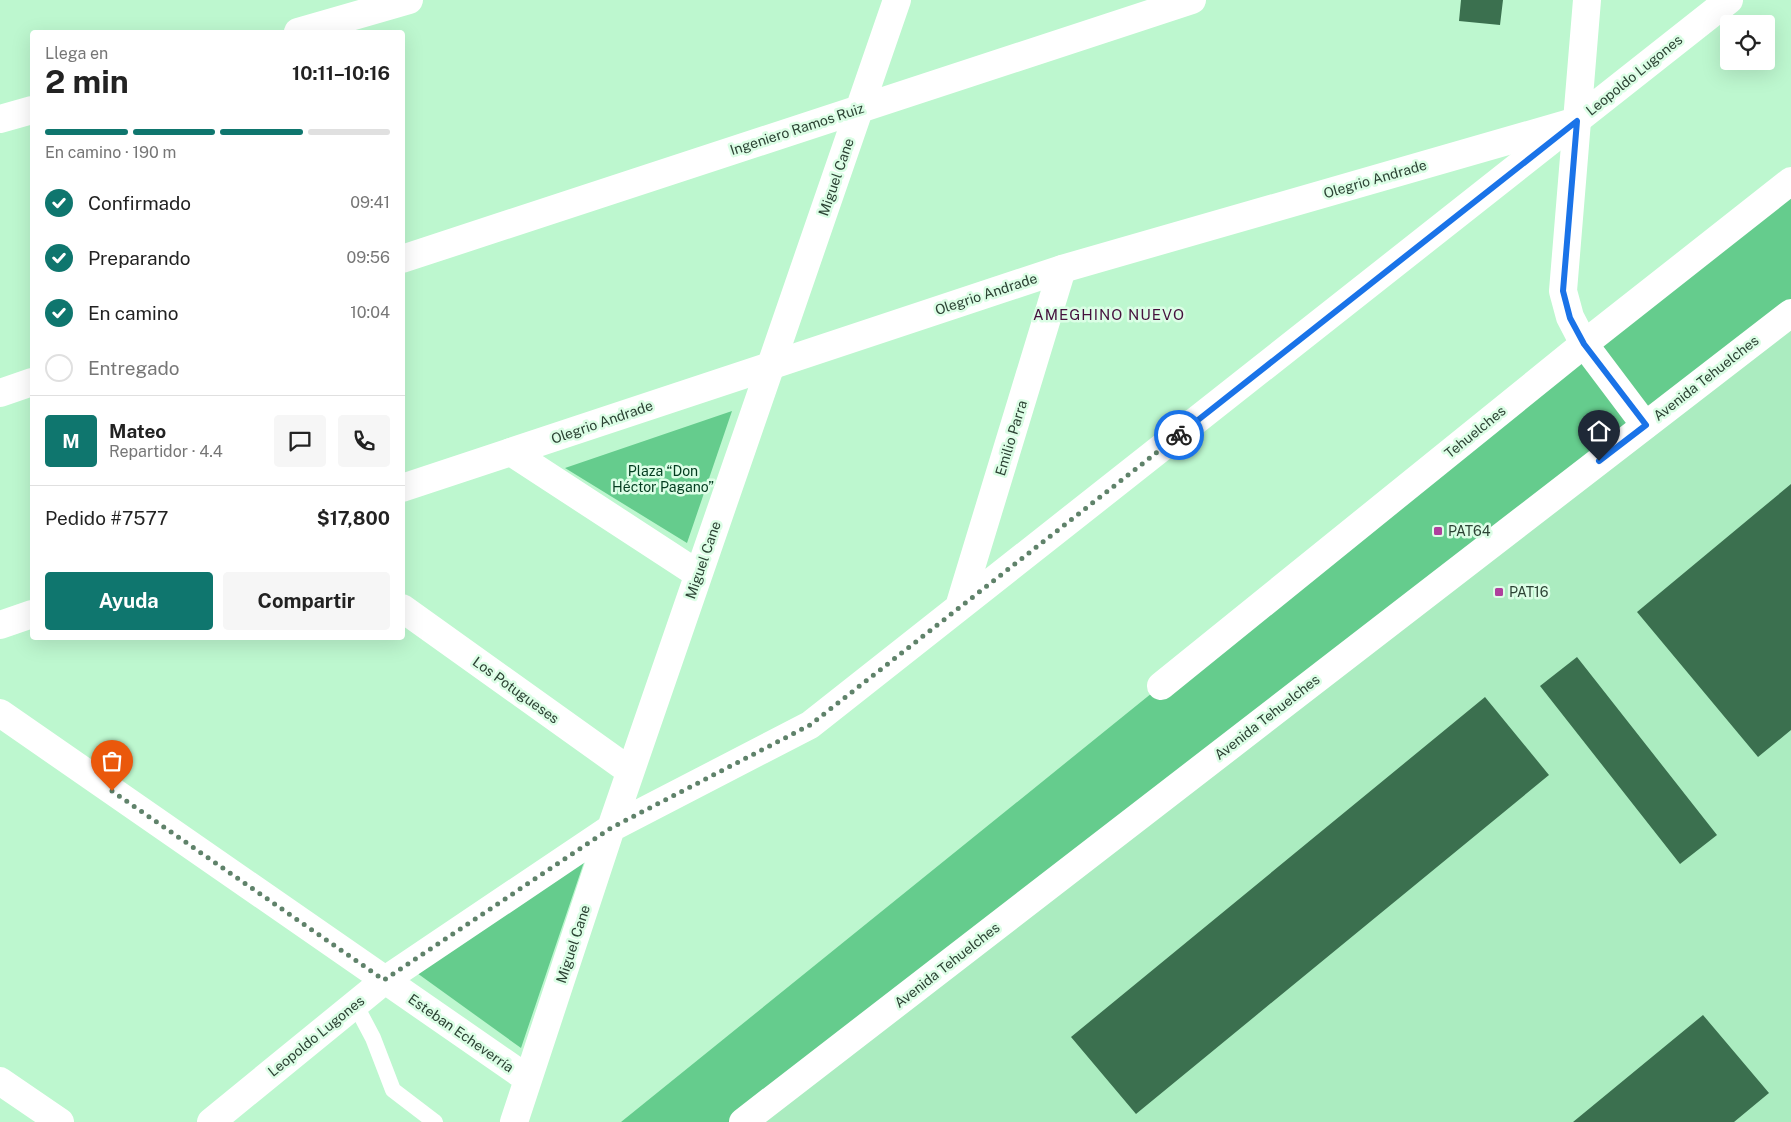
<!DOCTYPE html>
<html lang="es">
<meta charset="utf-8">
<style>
:root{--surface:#fff;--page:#f6f6f6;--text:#222;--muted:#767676;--line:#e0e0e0;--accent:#0f766e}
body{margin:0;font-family:"Public Sans",sans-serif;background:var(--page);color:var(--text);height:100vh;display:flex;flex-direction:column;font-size:19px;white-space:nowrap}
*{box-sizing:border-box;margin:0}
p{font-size:16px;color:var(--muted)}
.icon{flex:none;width:28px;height:28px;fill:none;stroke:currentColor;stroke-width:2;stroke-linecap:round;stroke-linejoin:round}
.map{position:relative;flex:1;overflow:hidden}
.details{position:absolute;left:30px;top:30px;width:375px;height:610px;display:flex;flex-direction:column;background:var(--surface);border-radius:5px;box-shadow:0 5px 20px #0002}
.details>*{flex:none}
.buttons{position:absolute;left:1720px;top:15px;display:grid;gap:10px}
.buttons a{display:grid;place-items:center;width:55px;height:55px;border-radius:5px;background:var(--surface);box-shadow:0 5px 20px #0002;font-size:25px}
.pin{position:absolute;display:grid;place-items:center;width:42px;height:42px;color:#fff;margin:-51px -21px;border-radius:50% 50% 50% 0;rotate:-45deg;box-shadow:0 0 5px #0007}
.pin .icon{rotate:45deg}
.courier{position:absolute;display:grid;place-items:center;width:50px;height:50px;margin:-25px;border:4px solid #1a73e8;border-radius:50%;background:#fff;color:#222;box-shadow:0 1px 6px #0007}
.head em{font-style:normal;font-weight:700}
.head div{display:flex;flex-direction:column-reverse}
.head{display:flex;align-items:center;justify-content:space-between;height:85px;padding:0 15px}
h1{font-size:32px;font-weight:700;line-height:38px}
.bar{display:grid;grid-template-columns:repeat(4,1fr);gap:8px 5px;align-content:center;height:60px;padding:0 15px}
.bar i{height:6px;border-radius:4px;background:var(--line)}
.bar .on{background:var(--accent)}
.bar p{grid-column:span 4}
.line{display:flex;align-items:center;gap:12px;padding:0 15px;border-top:1px solid var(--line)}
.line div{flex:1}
.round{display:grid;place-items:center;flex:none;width:52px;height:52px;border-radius:5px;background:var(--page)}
ol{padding:0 15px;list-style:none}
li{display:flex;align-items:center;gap:15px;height:55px}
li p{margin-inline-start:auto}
li .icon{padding:5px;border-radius:50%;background:var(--accent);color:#fff;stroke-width:4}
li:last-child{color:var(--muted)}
li i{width:28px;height:28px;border:2px solid var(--line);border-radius:50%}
.action{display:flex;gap:10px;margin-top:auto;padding:10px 15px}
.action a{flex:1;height:58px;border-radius:5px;background:var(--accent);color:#fff;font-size:20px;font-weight:700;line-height:58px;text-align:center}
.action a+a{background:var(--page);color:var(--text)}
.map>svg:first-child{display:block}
</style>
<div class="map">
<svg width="1791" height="1122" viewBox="0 0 1791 1122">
<rect width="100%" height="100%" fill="#bdf7cf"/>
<path fill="#abecc0" d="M1791,313V1122H743Z"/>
<path fill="#65cc8d" d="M1791,181V313L743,1122H621L1584,344Z
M732,411L687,543L565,468Z
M584,862L521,1048L410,968Z"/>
<path fill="#3b704f" d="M1461,0H1503L1500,25L1459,21Z
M1791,484V730L1758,757L1637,612Z
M1577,657L1717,835L1680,864L1540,686Z
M1485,697L1549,775L1136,1114L1071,1037Z
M1703,1015L1769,1093L1734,1122H1573Z"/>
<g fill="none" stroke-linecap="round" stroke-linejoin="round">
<path stroke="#fff" stroke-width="16" d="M355,1004L373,1038L393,1090L435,1122"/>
<path stroke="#fff" stroke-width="28" d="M298,32L409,0
M0,119L32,110
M1577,121L1587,0
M402,259L1192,0
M0,393L32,382
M511,452L698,574
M959,607L1062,269
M402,608L630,771
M1161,686L1584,344L1791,181
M0,713L528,1079
M0,1081L60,1122
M211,1122L385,980L611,828L810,725L1729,0
M514,1122L611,828L897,0"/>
<path stroke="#fff" stroke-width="28" d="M402,488L1062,269L1577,121L1563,291L1570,317L1584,344L1645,425
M0,625L32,614"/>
<path stroke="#fff" stroke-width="28" d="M743,1122L1791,313"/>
</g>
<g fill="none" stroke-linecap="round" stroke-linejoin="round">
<path stroke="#5f826a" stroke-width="5" stroke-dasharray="0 9" d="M112,791L384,980L611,828L810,725L1179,435"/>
<path stroke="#1a73e8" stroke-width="6" d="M1179,435L1577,121L1563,291L1570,318L1584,344L1646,425L1599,461"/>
</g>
<g fill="#af409d" stroke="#dcfee6" stroke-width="2">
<rect x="1433" y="526" width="10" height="10" rx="2.5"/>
<rect x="1494" y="587" width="10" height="10" rx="2.5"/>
</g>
<g text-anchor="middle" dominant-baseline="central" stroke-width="5" stroke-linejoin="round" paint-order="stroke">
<g font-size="14" fill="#2c4334" stroke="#dcfee6">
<text transform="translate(1634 75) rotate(-39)">Leopoldo Lugones</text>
<text transform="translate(797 129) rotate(-18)">Ingeniero Ramos Ruiz</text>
<text transform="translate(836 177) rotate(-71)">Miguel Cane</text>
<text transform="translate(1375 179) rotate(-16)">Olegrio Andrade</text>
<text transform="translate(986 294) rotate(-18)">Olegrio Andrade</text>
<text transform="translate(1706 378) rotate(-38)">Avenida Tehuelches</text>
<text transform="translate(602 422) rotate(-19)">Olegrio Andrade</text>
<text transform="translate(1475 432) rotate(-39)">Tehuelches</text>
<text transform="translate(1011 438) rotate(-73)">Emilio Parra</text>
<text transform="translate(703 560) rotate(-71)">Miguel Cane</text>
<text transform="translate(516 690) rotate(36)">Los Potugueses</text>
<text transform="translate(1267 717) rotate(-38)">Avenida Tehuelches</text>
<text transform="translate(573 944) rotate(-72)">Miguel Cane</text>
<text transform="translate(947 965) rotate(-38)">Avenida Tehuelches</text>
<text transform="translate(461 1033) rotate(35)">Esteban Echeverría</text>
<text transform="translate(316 1036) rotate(-39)">Leopoldo Lugones</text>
</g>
<g font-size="14" fill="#033c1f" stroke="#dcfee6">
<text x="663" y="471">Plaza “Don<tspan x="663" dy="16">Héctor Pagano”</tspan></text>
</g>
<g font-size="14" fill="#2c4334" stroke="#dcfee6" text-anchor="start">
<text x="1448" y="531">PAT64</text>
<text x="1509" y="592">PAT16</text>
</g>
<g font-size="15" letter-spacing="1" fill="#45103d" stroke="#dcfee6">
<text x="1109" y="314">AMEGHINO NUEVO</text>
</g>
</g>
</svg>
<div class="buttons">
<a><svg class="icon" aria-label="locate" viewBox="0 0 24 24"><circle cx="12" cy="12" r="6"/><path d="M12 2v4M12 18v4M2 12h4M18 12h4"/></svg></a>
</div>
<div class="pin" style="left:112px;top:791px;background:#ea580c"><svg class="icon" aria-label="bag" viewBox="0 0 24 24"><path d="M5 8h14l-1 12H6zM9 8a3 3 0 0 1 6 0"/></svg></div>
<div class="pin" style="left:1599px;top:461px;background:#1f2937"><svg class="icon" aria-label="home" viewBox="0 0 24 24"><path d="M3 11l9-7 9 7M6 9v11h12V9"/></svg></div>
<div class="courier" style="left:1179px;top:435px"><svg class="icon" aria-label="bike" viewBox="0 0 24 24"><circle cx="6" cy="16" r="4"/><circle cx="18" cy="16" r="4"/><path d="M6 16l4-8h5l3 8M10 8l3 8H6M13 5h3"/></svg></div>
<section class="details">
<div class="head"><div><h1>2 min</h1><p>Llega en</p></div><em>10:11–10:16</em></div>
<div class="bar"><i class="on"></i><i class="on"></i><i class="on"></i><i></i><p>En camino · 190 m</p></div>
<ol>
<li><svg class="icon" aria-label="check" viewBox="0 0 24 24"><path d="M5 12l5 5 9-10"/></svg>Confirmado<p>09:41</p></li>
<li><svg class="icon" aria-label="check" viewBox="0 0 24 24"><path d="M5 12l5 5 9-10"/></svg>Preparando<p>09:56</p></li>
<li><svg class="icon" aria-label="check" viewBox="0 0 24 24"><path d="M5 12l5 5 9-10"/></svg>En camino<p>10:04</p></li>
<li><i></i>Entregado</li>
</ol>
<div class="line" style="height:90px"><b class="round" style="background:var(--accent);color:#fff">M</b><div><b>Mateo</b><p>Repartidor · 4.4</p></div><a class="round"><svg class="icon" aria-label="chat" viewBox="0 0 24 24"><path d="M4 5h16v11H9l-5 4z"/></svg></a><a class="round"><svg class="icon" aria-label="phone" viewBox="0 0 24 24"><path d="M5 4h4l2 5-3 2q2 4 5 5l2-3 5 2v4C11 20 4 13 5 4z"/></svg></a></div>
<div class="line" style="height:65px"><div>Pedido #7577</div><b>$17,800</b></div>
<div class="action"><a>Ayuda</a><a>Compartir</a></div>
</section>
</div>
